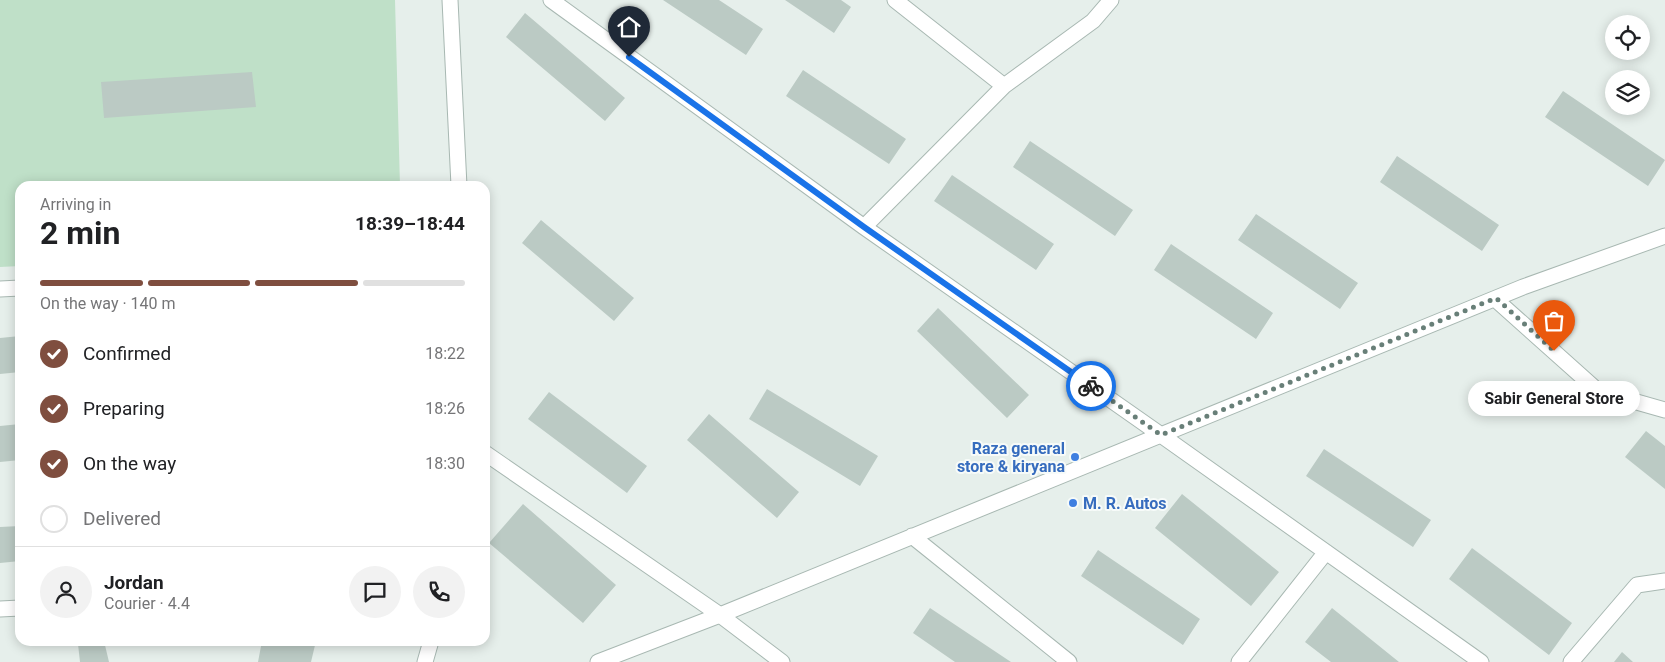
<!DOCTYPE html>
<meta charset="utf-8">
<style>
:root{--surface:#fff;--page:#f2f2f2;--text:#202124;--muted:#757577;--line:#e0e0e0;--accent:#7f4e3f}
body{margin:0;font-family:Roboto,sans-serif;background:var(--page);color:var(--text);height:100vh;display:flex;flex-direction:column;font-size:19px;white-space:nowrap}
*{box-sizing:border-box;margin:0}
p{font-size:16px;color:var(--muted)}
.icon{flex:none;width:28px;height:28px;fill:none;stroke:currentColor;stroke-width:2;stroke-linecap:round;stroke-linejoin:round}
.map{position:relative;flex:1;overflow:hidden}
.side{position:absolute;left:15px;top:181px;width:475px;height:465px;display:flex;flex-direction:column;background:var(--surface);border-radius:15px;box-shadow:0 2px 12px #0003}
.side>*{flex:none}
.controls{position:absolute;left:1605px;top:15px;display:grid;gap:10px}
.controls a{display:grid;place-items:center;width:45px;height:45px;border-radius:50%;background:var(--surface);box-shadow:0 2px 12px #0003;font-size:25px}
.pin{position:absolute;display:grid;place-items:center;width:42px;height:42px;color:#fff;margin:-51px -21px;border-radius:50% 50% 50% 0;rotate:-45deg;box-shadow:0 0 5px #0007}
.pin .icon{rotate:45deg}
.courier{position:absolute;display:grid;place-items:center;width:50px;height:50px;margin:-25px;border:4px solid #1a73e8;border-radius:50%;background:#fff;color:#222;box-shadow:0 1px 6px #0007}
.bubble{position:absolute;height:35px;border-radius:18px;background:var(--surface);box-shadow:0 2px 12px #0003;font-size:16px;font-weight:700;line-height:35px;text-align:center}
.headline em{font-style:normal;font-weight:700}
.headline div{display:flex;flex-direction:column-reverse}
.headline{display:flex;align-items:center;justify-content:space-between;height:85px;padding:0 25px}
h1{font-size:32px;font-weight:700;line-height:38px}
.bar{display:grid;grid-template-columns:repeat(4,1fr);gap:8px 5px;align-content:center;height:60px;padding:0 25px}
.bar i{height:6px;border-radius:4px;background:var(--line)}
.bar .active{background:var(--accent)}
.bar p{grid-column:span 4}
.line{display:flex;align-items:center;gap:12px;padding:0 25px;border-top:1px solid var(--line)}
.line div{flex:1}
.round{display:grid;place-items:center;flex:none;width:52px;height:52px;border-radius:26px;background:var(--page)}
ol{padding:0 25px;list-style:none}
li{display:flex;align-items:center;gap:15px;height:55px}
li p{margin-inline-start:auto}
li .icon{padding:5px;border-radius:50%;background:var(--accent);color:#fff;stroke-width:4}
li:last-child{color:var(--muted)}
li i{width:28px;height:28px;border:2px solid var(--line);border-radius:50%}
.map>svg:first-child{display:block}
</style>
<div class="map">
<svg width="1665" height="662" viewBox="0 0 1665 662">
<rect width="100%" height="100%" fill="#e6efeb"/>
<path fill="#bfe0c8" d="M0,0H395L400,186H20V266L0,267Z"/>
<path fill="#bbcac4" d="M663,0H719L763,29L746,55Z
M785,0H841L851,7L834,33Z
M525,13L625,98L605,121L506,37Z
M803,70L906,139L889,164L786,96Z
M252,72L256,107L104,118L101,82Z
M1563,91L1665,160L1648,186L1545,117Z
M1030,141L1133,210L1115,236L1013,167Z
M1397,156L1499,225L1482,251L1380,182Z
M952,175L1054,244L1036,270L934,201Z
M1256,214L1358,283L1340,309L1238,240Z
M541,220L634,298L614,321L522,243Z
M1171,244L1273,313L1256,339L1154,270Z
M938,308L1029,395L1007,418L917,331Z
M20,336V372L0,374V338Z
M767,389L878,456L860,486L749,419Z
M549,392L647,466L627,493L528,419Z
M709,414L799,492L777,518L687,440Z
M20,424V460L0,462V426Z
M1646,431L1665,446V489L1625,457Z
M1324,449L1431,520L1413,547L1306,476Z
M1182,494L1279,572L1251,606L1155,528Z
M523,504L616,585L583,623L489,543Z
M20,526V561L0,563V527Z
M1472,548L1572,623L1549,655L1449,579Z
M1098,550L1200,619L1183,645L1081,576Z
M930,608L1011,662H955L913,633Z
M1332,608L1399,662H1331L1305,642Z
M90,641H104L109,662H80L78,644Z
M262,641H316L311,662H258Z
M1622,652L1633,662H1614Z"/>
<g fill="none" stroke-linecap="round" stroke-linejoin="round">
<g stroke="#a8b8b2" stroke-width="17">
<path id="street" d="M450,0L459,186
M551,0L864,227L1161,435L1481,662
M895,0L1004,86
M864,227L1004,86L1093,21L1111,0
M0,289L20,288
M1495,299L1598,391L1665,410
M485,453L720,615L782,662
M912,536L1069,662
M0,609L20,608
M425,662L431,641
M598,662L720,615L1523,287L1665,236
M1239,662L1326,552
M1571,662L1637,585L1665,581"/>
</g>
<use href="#street" stroke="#fff" stroke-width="15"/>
</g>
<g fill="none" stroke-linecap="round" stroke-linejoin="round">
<path stroke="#687f78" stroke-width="5" stroke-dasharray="0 9" d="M1091,386L1161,435L1496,298L1554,351"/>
<path stroke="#1a73e8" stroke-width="6" d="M629,57L864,227L1091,386"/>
</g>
<g fill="#3f7fe0" stroke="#f7fbf9" stroke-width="2">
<circle cx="1075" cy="457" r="5"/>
<circle cx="1073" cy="503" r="5"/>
</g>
<g text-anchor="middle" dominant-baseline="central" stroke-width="4" stroke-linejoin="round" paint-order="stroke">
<g font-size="16" font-weight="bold" fill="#366cbe" stroke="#f7fbf9" text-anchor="end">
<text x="1065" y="448">Raza general<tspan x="1065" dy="18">store &amp; kiryana</tspan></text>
<text x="1083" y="503" text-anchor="start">M. R. Autos</text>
</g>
</g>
</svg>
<div class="controls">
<a><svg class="icon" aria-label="locate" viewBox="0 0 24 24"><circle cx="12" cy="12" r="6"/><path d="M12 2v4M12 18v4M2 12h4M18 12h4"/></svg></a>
<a><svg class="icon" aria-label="layers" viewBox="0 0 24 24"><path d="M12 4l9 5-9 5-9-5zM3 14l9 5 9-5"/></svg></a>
</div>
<div class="pin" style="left:1554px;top:351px;background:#ea580c"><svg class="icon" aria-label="bag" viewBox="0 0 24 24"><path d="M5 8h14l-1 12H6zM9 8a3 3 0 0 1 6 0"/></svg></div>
<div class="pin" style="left:629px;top:57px;background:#1f2937"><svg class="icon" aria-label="home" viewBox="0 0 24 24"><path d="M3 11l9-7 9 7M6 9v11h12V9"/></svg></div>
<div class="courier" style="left:1091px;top:386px"><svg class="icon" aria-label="bike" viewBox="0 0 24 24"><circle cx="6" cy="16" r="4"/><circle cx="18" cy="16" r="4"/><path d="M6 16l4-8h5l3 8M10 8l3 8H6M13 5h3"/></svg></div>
<div class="bubble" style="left:1468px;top:381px;width:172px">Sabir General Store</div>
<section class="side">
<div class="headline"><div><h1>2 min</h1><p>Arriving in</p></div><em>18:39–18:44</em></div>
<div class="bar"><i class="active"></i><i class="active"></i><i class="active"></i><i></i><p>On the way · 140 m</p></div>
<ol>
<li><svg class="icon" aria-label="check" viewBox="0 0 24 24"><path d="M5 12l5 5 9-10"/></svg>Confirmed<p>18:22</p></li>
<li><svg class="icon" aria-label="check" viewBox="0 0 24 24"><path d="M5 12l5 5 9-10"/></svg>Preparing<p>18:26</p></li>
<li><svg class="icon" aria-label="check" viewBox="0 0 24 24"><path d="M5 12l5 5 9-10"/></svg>On the way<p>18:30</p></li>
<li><i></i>Delivered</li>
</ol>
<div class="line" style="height:90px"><a class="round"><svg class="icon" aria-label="person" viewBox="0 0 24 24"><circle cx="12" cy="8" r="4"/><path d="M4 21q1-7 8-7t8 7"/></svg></a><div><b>Jordan</b><p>Courier · 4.4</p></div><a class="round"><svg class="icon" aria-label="chat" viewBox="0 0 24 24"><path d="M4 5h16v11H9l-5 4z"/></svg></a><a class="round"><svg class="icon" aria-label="phone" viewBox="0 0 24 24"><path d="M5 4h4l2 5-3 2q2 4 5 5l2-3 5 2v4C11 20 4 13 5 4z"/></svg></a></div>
</section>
</div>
